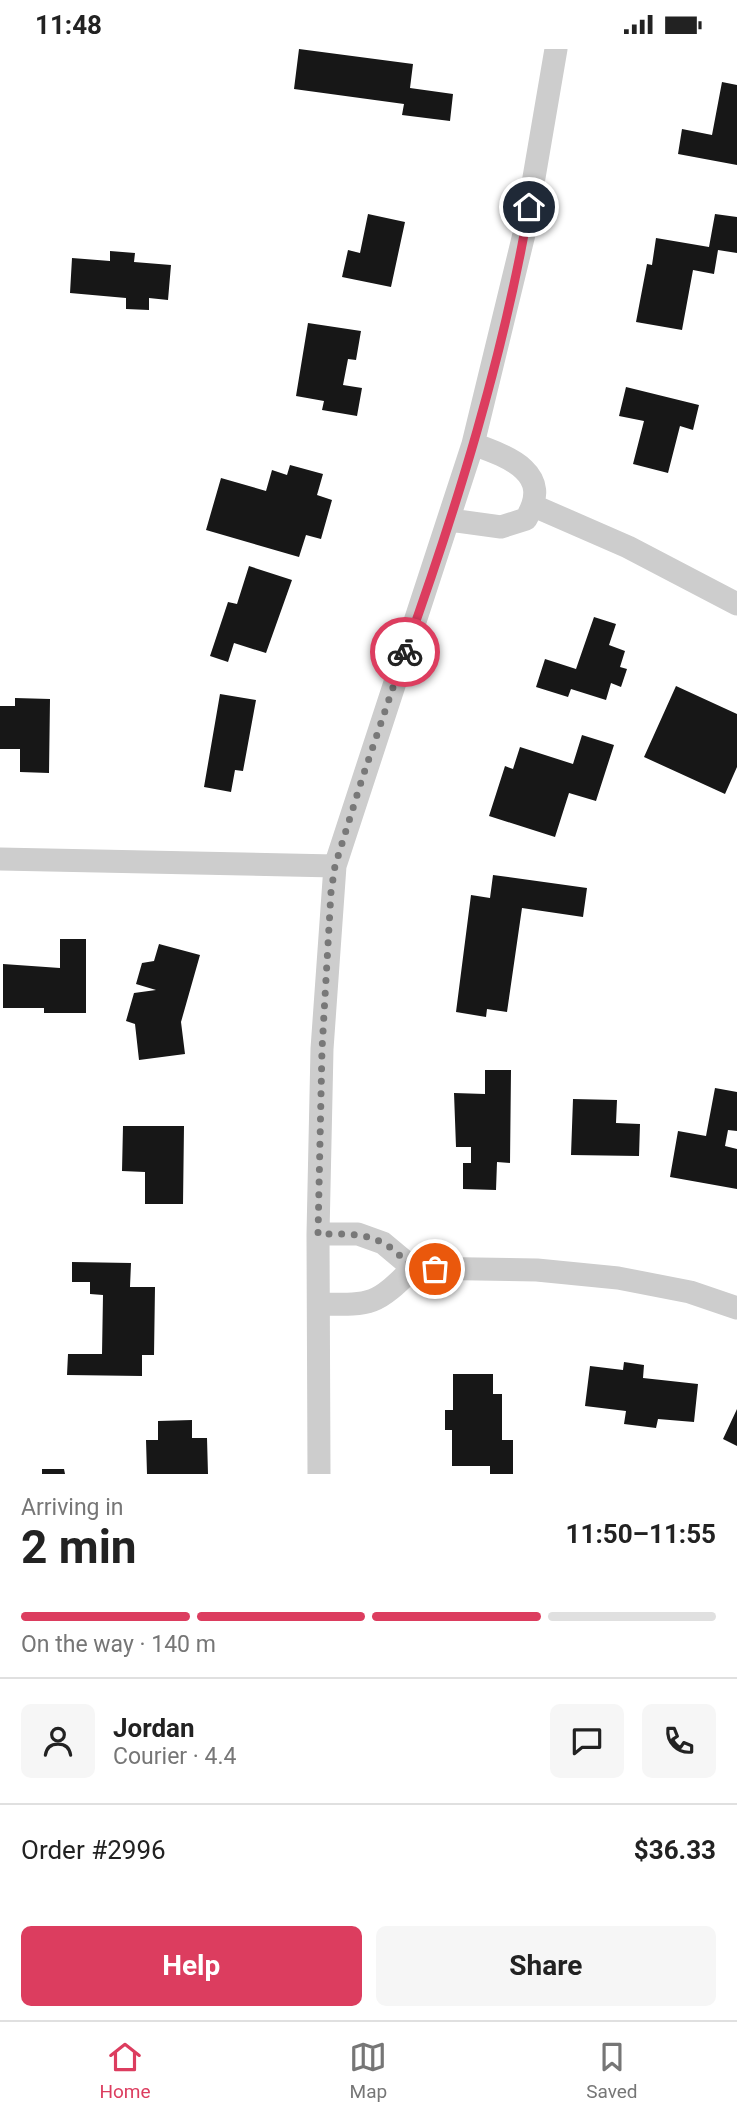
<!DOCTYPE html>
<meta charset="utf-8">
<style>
:root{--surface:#fff;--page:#f6f6f6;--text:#222;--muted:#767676;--line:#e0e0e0;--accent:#dc3d5f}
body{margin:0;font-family:Roboto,sans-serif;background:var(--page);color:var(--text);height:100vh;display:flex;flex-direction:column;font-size:26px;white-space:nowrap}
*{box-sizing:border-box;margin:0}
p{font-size:23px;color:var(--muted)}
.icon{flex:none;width:38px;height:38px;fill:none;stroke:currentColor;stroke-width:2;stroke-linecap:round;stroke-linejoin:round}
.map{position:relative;height:1425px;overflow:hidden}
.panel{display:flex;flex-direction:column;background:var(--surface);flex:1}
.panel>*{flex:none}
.pin{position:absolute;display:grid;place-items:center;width:60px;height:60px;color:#fff;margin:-30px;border:4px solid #fff;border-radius:50%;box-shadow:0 2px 7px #0007}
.courier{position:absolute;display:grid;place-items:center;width:70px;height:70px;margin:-35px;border:5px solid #dc3d5f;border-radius:50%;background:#fff;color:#222;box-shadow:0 2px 9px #0007}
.overview em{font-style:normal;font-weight:700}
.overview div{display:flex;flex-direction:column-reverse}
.overview{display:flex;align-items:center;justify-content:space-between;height:119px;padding:0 21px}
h1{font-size:46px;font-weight:700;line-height:52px}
.bar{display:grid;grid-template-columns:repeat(4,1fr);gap:10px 7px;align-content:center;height:84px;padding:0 21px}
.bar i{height:9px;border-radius:5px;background:var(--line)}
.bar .active{background:var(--accent)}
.bar p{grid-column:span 4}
.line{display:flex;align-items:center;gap:18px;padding:0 21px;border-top:2px solid var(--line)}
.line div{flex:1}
.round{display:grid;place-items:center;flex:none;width:74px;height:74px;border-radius:10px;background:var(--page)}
.cta{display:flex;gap:14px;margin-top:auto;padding:14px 21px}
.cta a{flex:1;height:80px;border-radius:10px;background:var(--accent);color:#fff;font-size:28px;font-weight:700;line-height:80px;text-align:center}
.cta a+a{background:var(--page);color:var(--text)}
.status{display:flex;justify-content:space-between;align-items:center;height:49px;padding:0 35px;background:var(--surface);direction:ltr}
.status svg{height:19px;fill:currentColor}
.tab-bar{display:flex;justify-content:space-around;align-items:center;height:98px;border-top:2px solid var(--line);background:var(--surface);font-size:19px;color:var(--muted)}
.tab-bar a{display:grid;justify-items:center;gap:4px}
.tab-bar .active{color:var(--accent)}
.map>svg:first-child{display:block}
</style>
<div class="status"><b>11:48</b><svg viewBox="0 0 49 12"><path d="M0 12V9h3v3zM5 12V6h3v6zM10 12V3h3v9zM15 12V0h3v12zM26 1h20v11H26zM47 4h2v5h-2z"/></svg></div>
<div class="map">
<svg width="737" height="1425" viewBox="0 0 737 1425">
<rect width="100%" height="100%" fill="#fff"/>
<path fill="#171717" d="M299,0L413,15L410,39L453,45L450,72L402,66L404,55L294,40Z
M722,33L737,36V116L678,105L682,80L712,86Z
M368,165L405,173L391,238L342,228L348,201L360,204Z
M715,165L737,168V204L718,201L714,225L693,221L682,281L636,273L647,215L652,216L656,189L709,198Z
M110,202L135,204L134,213L171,216L168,251L149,249V261L126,260V249L70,244L72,209L110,212Z
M308,274L361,282L356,311L348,310L343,336L362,339L357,367L322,361L324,352L296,347Z
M626,338L699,356L693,381L680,377L668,424L633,415L644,372L619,367Z
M290,416L323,425L317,446L332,451L321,490L306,486L299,508L206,481L221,429L266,442L272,421L287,426Z
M249,517L292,531L266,604L234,594L228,613L210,607L228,553L237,555Z
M594,568L616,575L609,596L625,602L620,618L627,620L621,638L611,634L606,651L571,640L568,648L536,638L545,610L576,620Z
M676,637L737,665V718L725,745L644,708Z
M220,645L256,651L243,722L235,721L231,743L204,738Z
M15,649L50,650L49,724L20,723V700H0V657H15Z
M582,686L614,696L596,752L569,744L555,788L489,767L505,717L513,720L520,698L573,715Z
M493,826L587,839L583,868L522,859L507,963L487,960L486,968L456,963L471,846L490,849Z
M60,890H86V964H44V959H3V915L60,919Z
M159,895L200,906L181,973L185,1005L139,1011L135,975L126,972L134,944L156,941L136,935L142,914L154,912Z
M485,1021H511L510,1114L497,1113L496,1141L463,1140V1114H471V1098H456L454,1044L485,1045Z
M715,1039L737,1043V1082L728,1081L725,1097L737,1100V1140L670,1128L678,1082L706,1087Z
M573,1050L617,1051L616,1074L640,1075L639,1107L571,1106Z
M123,1077H184L183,1155H145V1123L122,1122Z
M72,1213L131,1214L130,1238H155L154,1306H142V1327L67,1326L68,1305H102L103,1246L90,1245V1233H72Z
M624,1313L644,1316L643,1329L698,1335L694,1373L658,1370L656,1379L624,1375L626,1362L585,1357L590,1317L623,1321Z
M453,1325H493V1345H502V1391H513V1425H490V1417H452V1381H445V1361H453Z
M737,1360V1397L723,1390Z
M192,1371V1389H207L208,1425H147L146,1391H158V1372Z
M42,1420H64L65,1425H42Z"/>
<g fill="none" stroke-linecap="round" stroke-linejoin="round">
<path stroke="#cdcdcd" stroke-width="23" d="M534,457L628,498L737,555
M450,471L501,478L526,470C554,424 509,408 473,395
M0,810L335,817
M318,1185H358L383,1194L413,1219L537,1221L618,1229L690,1243L737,1259
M319,1255C372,1256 375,1257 413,1219
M319,1425L318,1185L322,1000L335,817L473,395L525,181L556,0"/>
</g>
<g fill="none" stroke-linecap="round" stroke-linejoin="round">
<path stroke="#787878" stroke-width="7" stroke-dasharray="0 12.6" d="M405,603L362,730L335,817L331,843L322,1000L318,1185C340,1185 363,1183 383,1194C408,1208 401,1219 435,1220"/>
<path stroke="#dc3d5f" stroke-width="9" d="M405,603C457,458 503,309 529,158"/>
</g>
</svg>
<div class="pin" style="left:435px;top:1220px;background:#ea580c"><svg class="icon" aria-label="bag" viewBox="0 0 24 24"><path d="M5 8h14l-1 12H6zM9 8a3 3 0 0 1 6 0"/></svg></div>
<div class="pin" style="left:529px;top:158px;background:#1f2937"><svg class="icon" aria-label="home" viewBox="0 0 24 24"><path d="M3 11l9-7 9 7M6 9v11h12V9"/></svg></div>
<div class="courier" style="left:405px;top:603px"><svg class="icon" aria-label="bike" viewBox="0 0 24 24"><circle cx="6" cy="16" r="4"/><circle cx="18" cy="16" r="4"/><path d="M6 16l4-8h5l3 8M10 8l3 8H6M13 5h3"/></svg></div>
</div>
<section class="panel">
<div class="overview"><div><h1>2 min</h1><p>Arriving in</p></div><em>11:50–11:55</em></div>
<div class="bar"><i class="active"></i><i class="active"></i><i class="active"></i><i></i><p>On the way · 140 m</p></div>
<div class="line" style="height:126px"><a class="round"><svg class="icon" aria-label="person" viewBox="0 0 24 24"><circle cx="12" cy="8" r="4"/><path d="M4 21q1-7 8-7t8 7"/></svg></a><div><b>Jordan</b><p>Courier · 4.4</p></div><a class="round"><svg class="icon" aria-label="chat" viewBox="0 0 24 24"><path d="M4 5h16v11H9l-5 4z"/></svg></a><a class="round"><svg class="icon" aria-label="phone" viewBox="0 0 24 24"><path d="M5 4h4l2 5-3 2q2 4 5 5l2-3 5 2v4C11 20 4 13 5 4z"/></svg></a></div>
<div class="line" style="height:91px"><div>Order #2996</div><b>$36.33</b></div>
<div class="cta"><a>Help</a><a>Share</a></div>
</section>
<nav class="tab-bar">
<a class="active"><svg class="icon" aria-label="home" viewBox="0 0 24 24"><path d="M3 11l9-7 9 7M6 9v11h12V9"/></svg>Home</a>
<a><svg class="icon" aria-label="map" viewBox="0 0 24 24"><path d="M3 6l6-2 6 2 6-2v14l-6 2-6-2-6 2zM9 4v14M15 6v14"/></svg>Map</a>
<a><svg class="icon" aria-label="saved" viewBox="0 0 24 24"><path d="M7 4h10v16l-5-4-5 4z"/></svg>Saved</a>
</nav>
